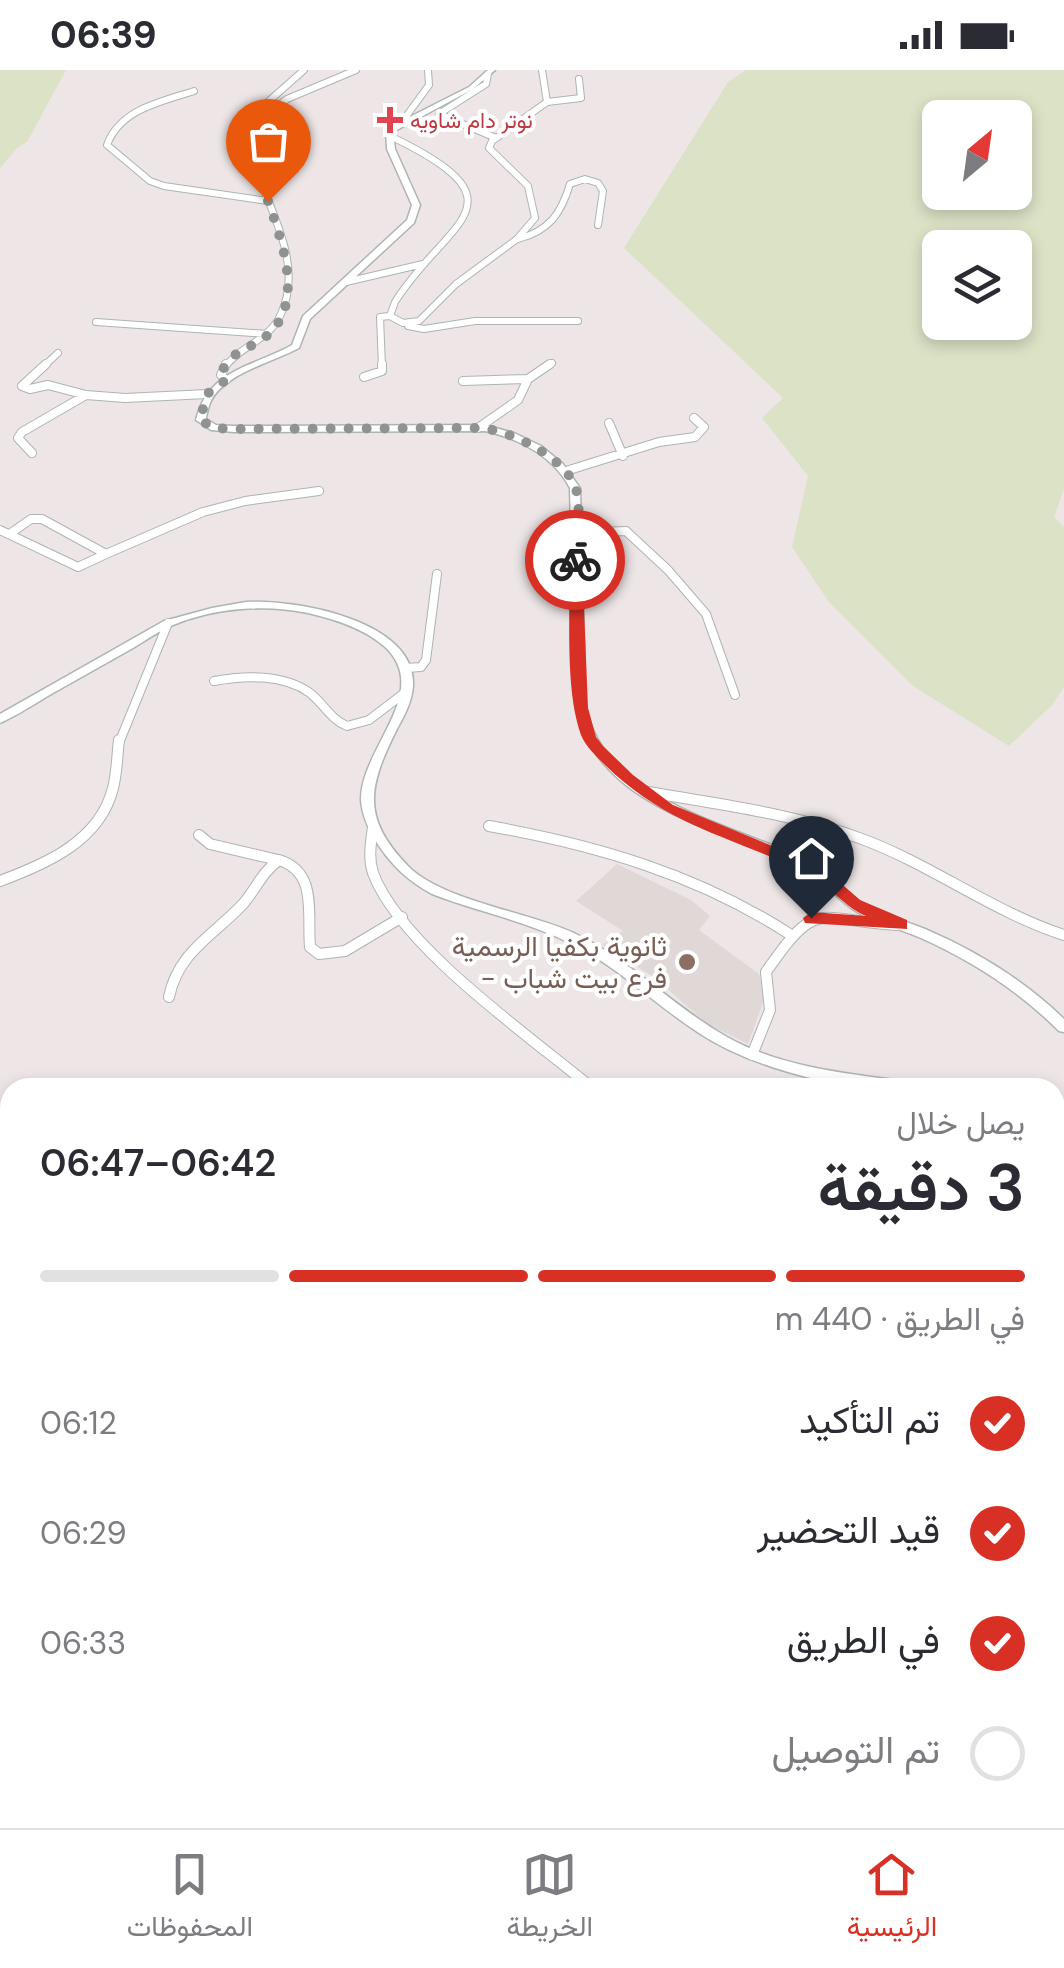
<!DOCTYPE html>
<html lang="ar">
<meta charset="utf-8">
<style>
:root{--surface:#fff;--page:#f2f2f3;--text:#2b2b33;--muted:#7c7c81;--line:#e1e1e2;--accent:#d93025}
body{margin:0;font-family:"DM Sans",Vazirmatn,sans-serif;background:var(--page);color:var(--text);direction:rtl;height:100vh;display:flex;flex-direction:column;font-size:38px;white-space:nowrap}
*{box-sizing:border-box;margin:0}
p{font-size:32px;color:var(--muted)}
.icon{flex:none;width:55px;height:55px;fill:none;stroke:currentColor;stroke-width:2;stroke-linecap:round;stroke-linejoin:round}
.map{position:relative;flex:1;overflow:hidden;direction:ltr}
.details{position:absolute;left:0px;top:1008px;width:1065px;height:752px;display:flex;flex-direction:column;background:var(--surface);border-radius:30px 30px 0 0;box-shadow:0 5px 15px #0003;direction:rtl}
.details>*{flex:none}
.needle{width:65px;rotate:29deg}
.buttons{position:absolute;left:922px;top:30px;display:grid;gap:20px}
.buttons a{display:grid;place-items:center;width:110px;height:110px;border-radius:15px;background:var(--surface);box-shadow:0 5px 15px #0003;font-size:50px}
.pin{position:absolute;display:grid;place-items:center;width:85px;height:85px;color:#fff;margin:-102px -42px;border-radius:50% 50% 50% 0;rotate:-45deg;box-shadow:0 0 10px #0007}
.pin .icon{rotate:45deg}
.courier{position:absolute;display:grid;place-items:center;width:100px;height:100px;margin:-50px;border:8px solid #d93025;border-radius:50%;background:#fff;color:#222;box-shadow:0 2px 12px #0007}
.headline em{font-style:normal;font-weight:600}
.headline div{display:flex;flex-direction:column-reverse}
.headline{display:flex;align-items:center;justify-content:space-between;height:170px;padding:0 40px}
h1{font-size:65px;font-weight:600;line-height:75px}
.bar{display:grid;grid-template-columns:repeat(4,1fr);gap:15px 10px;align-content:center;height:120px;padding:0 40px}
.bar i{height:12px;border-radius:8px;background:var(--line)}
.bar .active{background:var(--accent)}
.bar p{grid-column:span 4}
ol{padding:0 40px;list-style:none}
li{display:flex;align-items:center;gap:30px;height:110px}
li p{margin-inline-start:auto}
li .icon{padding:10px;border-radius:50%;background:var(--accent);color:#fff;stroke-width:4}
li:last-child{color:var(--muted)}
li i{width:55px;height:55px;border:5px solid var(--line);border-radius:50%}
.status{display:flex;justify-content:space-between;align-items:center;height:70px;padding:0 50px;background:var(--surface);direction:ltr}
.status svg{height:28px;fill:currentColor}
.menu{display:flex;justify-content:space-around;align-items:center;height:140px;border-top:2px solid var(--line);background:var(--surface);font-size:28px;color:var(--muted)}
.menu a{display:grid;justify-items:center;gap:5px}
.menu .active{color:var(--accent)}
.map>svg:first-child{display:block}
</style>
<div class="status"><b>06:39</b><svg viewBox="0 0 49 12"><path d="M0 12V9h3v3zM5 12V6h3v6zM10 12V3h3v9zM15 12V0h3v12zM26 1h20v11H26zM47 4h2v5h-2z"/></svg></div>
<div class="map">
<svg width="1064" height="1758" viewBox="0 0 1064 1758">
<rect width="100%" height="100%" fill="#eee6e6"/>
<path fill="#e0d7d7" d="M617,794L691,830L710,846L699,860L759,904L765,927L748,974L708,954L652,906L602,875L623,861L576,831Z"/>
<path fill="#dbe2c5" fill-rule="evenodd" d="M0,0H66L27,72L18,77L0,98Z
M746,0H1064V419L1054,447L1064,457V617L1052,635L1009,676L913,616L829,532L792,477L808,406L762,348L783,328L624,178L728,12ZM940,48H1015V122H940ZM940,178H1015V252H940Z
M0,1664L10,1665V1750H313L335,1758H0Z"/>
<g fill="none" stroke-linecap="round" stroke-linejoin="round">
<g stroke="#aeb4b3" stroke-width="8">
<path id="minor-far3" d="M488,4L486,14L439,44L496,68
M194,21C161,32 120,39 107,75L150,111L164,116L268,131
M547,32L581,28L579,9
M402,52L429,15L428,0
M388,65C532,134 447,149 395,232L390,246L403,253L419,251L456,214L517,169L535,148L528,116L489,78L492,71L547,32L542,0
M251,70L243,64L244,53L304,0
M518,169C549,161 561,144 570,114L585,109L598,113L603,121L598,155
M346,212L423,194
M96,252L268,264
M408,256L424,259L475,251H578
M43,297L58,283
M225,297C241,275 269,271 281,244C312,176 239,106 253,55L287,29L356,0
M382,297L380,247L390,246
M546,297L552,293"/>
</g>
<g stroke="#aeb4b3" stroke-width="10">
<path id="minor-far2" d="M46,294L22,316L30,319L48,315L86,325L125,328L207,324
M364,307L382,301V294
M226,310L221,305L226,294
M463,311L528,309
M609,353L623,386
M478,358L518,330L528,309L550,294
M32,383L18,368L22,362L86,325
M566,401L659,372L695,367L704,357L694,348
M578,454L601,462L626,461L668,500L706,544L735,625
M0,460L78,497L106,484L42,449H31L11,463
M106,484L203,442L245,431L319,421
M406,598L421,597L426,590L437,504
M214,611C245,605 284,604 310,623C324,634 330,649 347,656L369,650L407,621
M119,673L168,553"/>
</g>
<g stroke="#aeb4b3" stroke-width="12">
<path id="minor-far1" d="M643,721C716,734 792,743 862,769C932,795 993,842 1064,865
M489,756C596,775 699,805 791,865
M373,757C371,772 368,788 373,803C400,876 531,967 592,1018
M199,765L210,774L278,790
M0,811C46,794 100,771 113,718C117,703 117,686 119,670
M169,927C178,882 214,865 243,834C256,819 262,802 279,790C318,802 307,844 310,877L319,884L345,881L402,847
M752,985L770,940L766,902C818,827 815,850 897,855"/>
</g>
<g stroke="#aeb4b3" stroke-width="15">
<path id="minor" d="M1055,1204L1064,1208
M1055,1508L1064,1515
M0,1535L10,1536
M1055,1687L1064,1686
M889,1758L902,1750"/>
</g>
<g stroke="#aeb4b3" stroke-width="3">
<path id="tertiary" d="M488,0H495L473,19L393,62L395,79L420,135L414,153L310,249L299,278C273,292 222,304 210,333C209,335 206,347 206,349L216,355L234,356L485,355L514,363L541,376L563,394L580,418C581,469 583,519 584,570C585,591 582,618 586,638C605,732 735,754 808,791C831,803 846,824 868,837C886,846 906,851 925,859C976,881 1024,910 1064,949V962L1059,961C1019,921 972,891 921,868C900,859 877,853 857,842C837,830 824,810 804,799C725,759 599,740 576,639C572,620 574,591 574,571C573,520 571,469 570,418C553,386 520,369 485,361L234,362L211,360L196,350C208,299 253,297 292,275L303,246L407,150L412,135L387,79L386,59L469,17Z
M246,532C294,529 417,550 413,616C412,632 404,646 397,659C369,715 360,747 408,796C442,831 530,842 576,864C631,891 674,937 727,967C782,998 850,1004 911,1012L916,1014L917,1018C902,1018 887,1018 872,1018C818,1014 744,993 699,963C654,934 616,895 568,872C525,851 476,841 432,824C408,811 392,796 377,773C369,760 362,746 361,730C360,679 434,621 384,576C363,558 334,549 308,543C264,534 214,538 173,555C159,561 146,570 133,578C106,593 80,608 53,623C36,633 18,645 0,653V644L164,551L212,538Z
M1055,1047L1064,1050V1062L1055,1059Z
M10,1156V1168L0,1169V1157Z
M1055,1734L1064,1735V1753L1050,1750H1055Z"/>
</g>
<use href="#minor-far3" stroke="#fff" stroke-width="6"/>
<use href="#minor-far2" stroke="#fff" stroke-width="8"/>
<use href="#minor-far1" stroke="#fff" stroke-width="10"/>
<use href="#minor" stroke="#fff" stroke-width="12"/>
<use href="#tertiary" fill="#fff" fill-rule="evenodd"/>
</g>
<path fill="#d93025" d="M575,486L582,490L588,638L596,667L603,676L633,705L673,735L821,796L860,830L907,850V859L805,853L803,848L811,842L866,846C842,836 828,813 805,802C730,766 667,756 605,695C596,686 586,677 581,665C564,616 571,543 569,490Z"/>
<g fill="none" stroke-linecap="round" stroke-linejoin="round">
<path stroke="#909291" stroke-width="10" stroke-dasharray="0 18" d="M268,131C282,172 308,239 261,270C244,281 227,284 221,305L226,310L207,324L200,350L214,358L234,359L478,358C508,359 567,388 576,419C582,443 576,467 575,490"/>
</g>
<path fill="#e0444e" stroke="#fff" stroke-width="4" d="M385 35h10v10h10v10h-10v10h-10v-10h-10v-10h10z"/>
<circle fill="#8d6e63" stroke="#fff" stroke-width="4" cx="687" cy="892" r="10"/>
<g text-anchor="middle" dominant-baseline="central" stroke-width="8" stroke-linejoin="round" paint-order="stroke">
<g font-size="22" fill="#be3a42" stroke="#fff" text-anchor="start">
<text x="410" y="50">نوتر دام شاويه</text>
</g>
<g font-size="28" fill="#785e54" stroke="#fff" text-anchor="end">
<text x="667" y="876">ثانوية بكفيا الرسمية<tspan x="667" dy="32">- فرع بيت شباب</tspan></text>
</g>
</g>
</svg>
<div class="buttons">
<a><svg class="needle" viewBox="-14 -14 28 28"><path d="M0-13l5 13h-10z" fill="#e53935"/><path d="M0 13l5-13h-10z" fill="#7c7c81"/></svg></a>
<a><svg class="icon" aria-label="layers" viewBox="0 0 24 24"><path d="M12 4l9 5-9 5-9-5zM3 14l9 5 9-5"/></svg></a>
</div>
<div class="pin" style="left:268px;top:131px;background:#ea580c"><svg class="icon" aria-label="bag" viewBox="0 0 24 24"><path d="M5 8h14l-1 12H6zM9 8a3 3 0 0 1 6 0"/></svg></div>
<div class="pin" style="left:811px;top:848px;background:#1f2937"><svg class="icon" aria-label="home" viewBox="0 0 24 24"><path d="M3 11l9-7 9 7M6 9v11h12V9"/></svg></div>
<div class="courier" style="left:575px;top:490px"><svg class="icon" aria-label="bike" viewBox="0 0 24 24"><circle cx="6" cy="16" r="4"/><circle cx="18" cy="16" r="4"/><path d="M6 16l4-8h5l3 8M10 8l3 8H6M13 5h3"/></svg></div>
<section class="details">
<div class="headline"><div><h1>3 دقيقة</h1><p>يصل خلال</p></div><em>06:42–06:47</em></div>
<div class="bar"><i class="active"></i><i class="active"></i><i class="active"></i><i></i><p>في الطريق · 440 m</p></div>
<ol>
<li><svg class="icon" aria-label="check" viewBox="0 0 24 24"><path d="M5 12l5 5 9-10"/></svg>تم التأكيد<p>06:12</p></li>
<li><svg class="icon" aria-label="check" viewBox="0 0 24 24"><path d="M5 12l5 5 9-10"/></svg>قيد التحضير<p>06:29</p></li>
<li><svg class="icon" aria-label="check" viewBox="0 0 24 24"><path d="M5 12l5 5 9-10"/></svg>في الطريق<p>06:33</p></li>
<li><i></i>تم التوصيل</li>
</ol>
</section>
</div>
<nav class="menu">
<a class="active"><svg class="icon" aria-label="home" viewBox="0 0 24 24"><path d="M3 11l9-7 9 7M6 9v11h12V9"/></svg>الرئيسية</a>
<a><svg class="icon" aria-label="map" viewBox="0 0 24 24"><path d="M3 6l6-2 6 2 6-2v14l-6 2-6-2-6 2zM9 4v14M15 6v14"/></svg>الخريطة</a>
<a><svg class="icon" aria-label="saved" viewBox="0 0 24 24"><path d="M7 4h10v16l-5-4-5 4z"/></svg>المحفوظات</a>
</nav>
